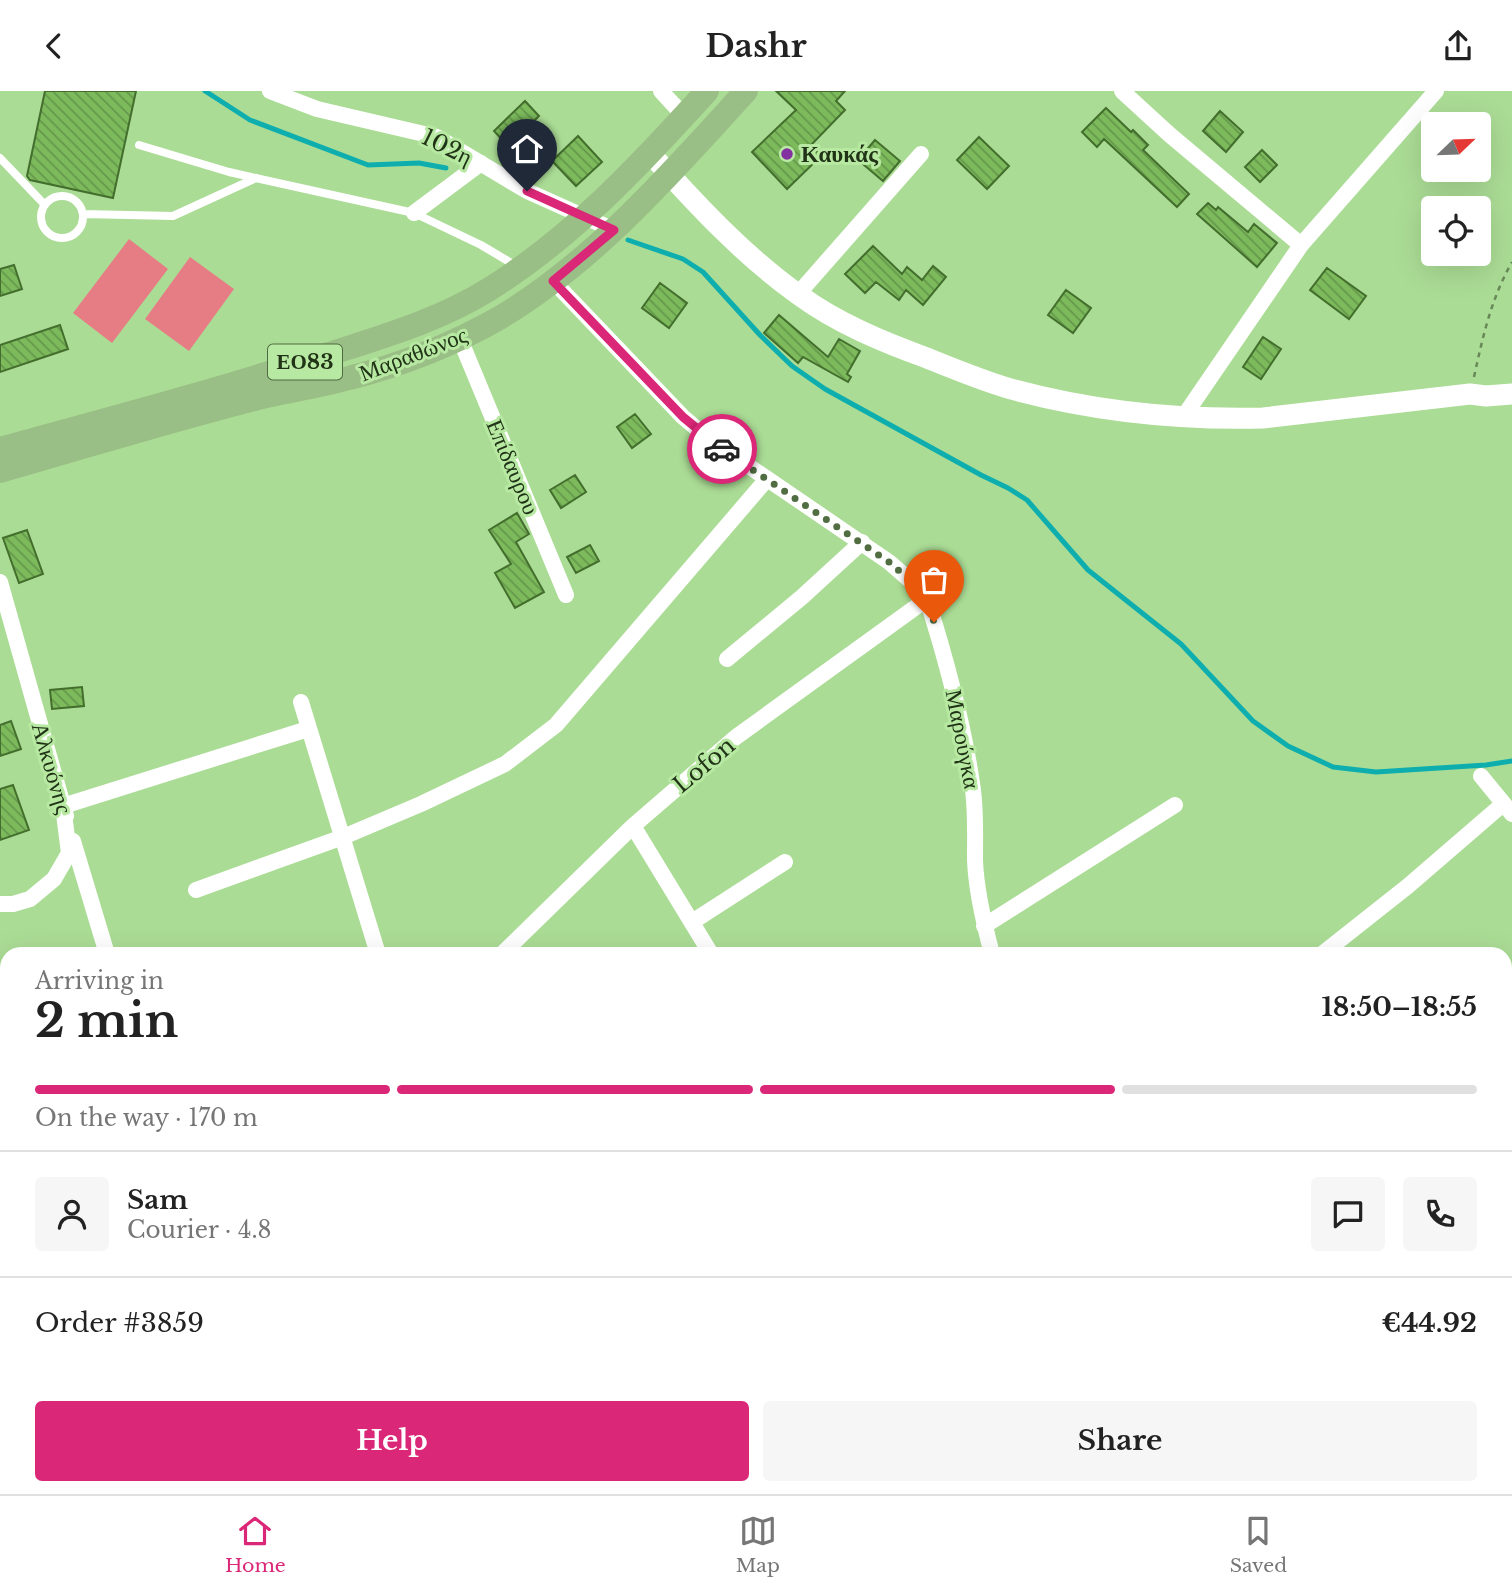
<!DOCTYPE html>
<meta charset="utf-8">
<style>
:root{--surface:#fff;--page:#f6f6f6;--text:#222;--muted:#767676;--line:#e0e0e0;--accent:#db2777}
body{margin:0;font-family:"Libre Baskerville",serif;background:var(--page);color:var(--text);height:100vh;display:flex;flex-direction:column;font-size:26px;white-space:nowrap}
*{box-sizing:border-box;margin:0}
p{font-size:23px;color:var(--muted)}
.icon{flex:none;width:38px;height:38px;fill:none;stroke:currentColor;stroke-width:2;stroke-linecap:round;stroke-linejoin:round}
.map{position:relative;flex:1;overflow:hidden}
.sheet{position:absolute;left:0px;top:856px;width:1512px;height:548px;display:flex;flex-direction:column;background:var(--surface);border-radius:21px 21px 0 0;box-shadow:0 7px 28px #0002}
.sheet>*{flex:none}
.needle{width:46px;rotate:67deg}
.fabs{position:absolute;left:1421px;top:21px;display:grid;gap:14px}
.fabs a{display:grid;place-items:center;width:70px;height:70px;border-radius:7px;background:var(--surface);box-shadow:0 7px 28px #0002;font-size:35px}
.pin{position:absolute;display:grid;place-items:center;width:60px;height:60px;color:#fff;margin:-72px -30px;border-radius:50% 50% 50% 0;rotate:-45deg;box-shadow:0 0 7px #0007}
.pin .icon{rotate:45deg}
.courier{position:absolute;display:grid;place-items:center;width:70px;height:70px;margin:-35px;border:5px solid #db2777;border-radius:50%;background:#fff;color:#222;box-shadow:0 2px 9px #0007}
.head em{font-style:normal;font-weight:700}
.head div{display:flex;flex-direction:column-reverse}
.head{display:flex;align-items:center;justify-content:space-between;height:119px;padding:0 35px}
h1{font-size:46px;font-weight:700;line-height:52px}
.bar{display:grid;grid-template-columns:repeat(4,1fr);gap:10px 7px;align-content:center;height:84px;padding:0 35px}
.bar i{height:9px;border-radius:5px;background:var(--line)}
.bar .selected{background:var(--accent)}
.bar p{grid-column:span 4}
.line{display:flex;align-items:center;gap:18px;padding:0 35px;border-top:2px solid var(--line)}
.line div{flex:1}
.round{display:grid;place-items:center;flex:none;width:74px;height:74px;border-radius:7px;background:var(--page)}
.button{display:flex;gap:14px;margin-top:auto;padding:14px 35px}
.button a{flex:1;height:80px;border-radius:7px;background:var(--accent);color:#fff;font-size:28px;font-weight:700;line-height:80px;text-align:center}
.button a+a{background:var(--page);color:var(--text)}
header{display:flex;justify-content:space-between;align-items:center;height:91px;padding:0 35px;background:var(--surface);font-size:32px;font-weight:700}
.dock{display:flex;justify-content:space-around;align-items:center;height:98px;border-top:2px solid var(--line);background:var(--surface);font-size:19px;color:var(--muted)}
.dock a{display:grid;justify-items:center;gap:4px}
.dock .selected{color:var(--accent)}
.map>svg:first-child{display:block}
</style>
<header><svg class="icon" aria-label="back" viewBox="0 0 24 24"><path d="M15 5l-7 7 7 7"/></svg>Dashr<svg class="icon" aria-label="share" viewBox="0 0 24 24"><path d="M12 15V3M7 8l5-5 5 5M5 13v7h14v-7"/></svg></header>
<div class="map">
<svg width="1512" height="1403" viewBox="0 0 1512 1403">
<defs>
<pattern id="building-back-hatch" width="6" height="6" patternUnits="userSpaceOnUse" patternTransform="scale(1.75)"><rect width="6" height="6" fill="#7cba5c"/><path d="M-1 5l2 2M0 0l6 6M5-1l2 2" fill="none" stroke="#65984b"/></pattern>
</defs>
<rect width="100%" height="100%" fill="#abdc95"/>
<path fill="#e67d85" d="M129,148L168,178L112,252L73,222Z
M190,166L234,198L189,260L145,228Z"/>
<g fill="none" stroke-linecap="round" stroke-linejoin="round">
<path stroke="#0eaeaf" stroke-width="5" d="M205,0L250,29L368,74L419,72L446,77
M628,149L683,168L703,181L760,244L792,275L825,298L981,384L1008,397L1027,409L1088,479L1181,553L1253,630L1288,655L1333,676L1376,681L1486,674L1512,670"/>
</g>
<path fill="url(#building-back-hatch)" stroke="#436e2d" stroke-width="2" d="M45,0H136L113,107L30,89L27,85Z
M776,0H845L836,10L845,19L811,54L821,65L787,98L752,61L796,19Z
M525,10L539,25L508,55L494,40Z
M1106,17L1131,41L1133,39L1148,54L1143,59L1189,103L1177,116L1104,48L1097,56L1082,41Z
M1220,20L1243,41L1226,61L1203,40Z
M578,45L602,71L576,95L552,70Z
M979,46L1009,75L987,98L957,69Z
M875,49L900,70L883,90L858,69Z
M1262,59L1277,74L1260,91L1245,76Z
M1208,112L1216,119L1218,116L1248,141L1254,133L1277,152L1257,176L1197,123Z
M873,155L902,183L907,176L922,189L933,175L946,186L923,214L906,199L899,209L876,191L865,202L845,183Z
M14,174L22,198L0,205V178Z
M1327,177L1366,205L1349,228L1310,199Z
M660,192L687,212L669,237L642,217Z
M1066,199L1091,217L1073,242L1048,224Z
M779,224L828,266L839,248L860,260L847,283L851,286L848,291L803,266L798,272L764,242Z
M60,234L68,258L0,281V254Z
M1263,246L1281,258L1261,288L1243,276Z
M635,323L651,343L632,357L617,336Z
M575,384L586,401L561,417L550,399Z
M517,422L529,443L516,451L544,501L515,517L495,482L511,473L489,439Z
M27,439L43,483L19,492L3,447Z
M590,454L599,470L576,482L567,466Z
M82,596L84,615L52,618L50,599Z
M11,630L21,658L0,665V634Z
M13,694L29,739L0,749V698Z"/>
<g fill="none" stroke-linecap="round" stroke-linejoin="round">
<path stroke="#678957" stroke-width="2.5" stroke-dasharray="5 5" stroke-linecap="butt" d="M1474,286C1483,245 1491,208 1512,171"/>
<path stroke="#fff" stroke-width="8" d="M139,54L229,81L414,122L481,154L518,176
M0,67L45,114
M41 126a21 21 0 1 1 42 0a21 21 0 1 1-42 0Z
M83,123L173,125L256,87"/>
<path stroke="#fff" stroke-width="16" d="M270,0L317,18L437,46L527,100L614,139
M661,0L684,25
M1122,0L1170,44L1301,154
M414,122L481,72
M553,190L683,326L709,348L889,471L920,498L927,508C947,571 964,634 973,699C976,723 975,745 975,769C976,800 984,833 992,863
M798,203L921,63
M460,248L566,504
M1184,325L1301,154L1436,0
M0,491L66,725
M727,568L802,506L862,451
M301,611L378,863
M1481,685L1512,723
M633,735L711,863
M73,750L107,863
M196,799L343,746L421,713L505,673L556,634L767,388
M0,813H13L30,808L54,788L69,762L63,715L308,638
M692,831L785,771
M984,835L1175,714
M502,863L633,735L736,646L927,508
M1322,863L1408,795L1503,713
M0,1071L7,1069
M1505,1098L1512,1107
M0,1130L7,1148
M614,1396L615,1403
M805,1396L810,1403
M1059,1396L1064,1403
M1462,1396L1465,1403
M123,1403L133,1396
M561,1403L600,1396"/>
<path stroke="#fff" stroke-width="21" d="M650,62C696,113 743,164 799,204C837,232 883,251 927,267C954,278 983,290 1011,298C1092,320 1179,329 1263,327L1470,303L1486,305L1512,303"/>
<path stroke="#9abf86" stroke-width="24" d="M0,358C109,328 219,299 326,264C381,246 438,230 488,199C573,146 640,74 707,0
M0,380C88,355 177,327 266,305C293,299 321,295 349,287C401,274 454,253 501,226C597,168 671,82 746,0"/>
</g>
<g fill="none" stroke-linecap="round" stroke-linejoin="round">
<path stroke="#516e43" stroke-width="7" stroke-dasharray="0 12.6" d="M722,358L889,471L920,498L927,508L934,531"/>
<path stroke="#db2777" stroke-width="9" d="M527,100L614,139L553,190L683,326L722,358"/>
</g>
<circle fill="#8331a0" stroke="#b8e9a2" stroke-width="2.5" cx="787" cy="63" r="7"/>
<g text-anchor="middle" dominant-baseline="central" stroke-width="6" stroke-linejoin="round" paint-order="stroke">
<rect fill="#b8e9a2" stroke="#4e6a41" stroke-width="2" x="268" y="253.5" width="74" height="35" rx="5"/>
<g font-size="21" font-weight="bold" fill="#203317">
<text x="305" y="271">ΕΟ83</text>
</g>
<g font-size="23" fill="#203317" stroke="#b8e9a2">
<text transform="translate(447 56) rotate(26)">102η</text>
<text transform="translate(413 263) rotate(-21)">Μαραθώνος</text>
<text transform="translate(513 376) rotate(67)">Επίδαυρου</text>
<text transform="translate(963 648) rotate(79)">Μαρούγκα</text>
<text transform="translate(704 674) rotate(-40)">Lofon</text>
<text transform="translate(52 677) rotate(74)">Αλκυόνης</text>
</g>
<g font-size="23" font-weight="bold" fill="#203317" stroke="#b8e9a2" text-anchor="start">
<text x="801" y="63">Καυκάς</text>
</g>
</g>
</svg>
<div class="fabs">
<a><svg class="needle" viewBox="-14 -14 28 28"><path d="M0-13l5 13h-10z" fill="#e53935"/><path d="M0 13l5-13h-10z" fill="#767676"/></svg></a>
<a><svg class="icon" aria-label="locate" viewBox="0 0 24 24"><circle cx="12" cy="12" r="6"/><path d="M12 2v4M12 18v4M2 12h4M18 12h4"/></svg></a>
</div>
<div class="pin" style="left:934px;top:531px;background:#ea580c"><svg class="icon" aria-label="bag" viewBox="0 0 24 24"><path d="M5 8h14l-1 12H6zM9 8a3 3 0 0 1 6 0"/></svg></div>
<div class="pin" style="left:527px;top:100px;background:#1f2937"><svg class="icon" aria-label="home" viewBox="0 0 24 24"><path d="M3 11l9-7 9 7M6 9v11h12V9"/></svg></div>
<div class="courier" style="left:722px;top:358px"><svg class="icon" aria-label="car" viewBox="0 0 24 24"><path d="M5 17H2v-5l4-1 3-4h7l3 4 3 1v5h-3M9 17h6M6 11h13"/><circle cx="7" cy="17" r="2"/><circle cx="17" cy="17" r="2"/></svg></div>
<section class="sheet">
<div class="head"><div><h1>2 min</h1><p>Arriving in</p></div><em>18:50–18:55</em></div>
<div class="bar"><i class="selected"></i><i class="selected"></i><i class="selected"></i><i></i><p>On the way · 170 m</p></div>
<div class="line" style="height:126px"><a class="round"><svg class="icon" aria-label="person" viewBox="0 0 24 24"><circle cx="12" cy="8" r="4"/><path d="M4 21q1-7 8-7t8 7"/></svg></a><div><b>Sam</b><p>Courier · 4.8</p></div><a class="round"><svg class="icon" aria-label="chat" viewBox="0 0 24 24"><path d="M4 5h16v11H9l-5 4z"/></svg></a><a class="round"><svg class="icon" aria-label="phone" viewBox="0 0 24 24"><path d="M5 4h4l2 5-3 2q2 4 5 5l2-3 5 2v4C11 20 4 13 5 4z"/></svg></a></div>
<div class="line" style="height:91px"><div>Order #3859</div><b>€44.92</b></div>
<div class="button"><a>Help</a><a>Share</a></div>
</section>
</div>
<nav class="dock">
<a class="selected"><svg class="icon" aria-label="home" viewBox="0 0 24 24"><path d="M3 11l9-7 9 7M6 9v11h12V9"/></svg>Home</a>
<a><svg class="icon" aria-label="map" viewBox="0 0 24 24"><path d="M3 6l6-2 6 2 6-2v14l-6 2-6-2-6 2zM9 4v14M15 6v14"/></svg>Map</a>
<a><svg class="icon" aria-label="saved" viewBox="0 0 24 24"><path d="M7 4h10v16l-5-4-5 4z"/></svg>Saved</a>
</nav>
